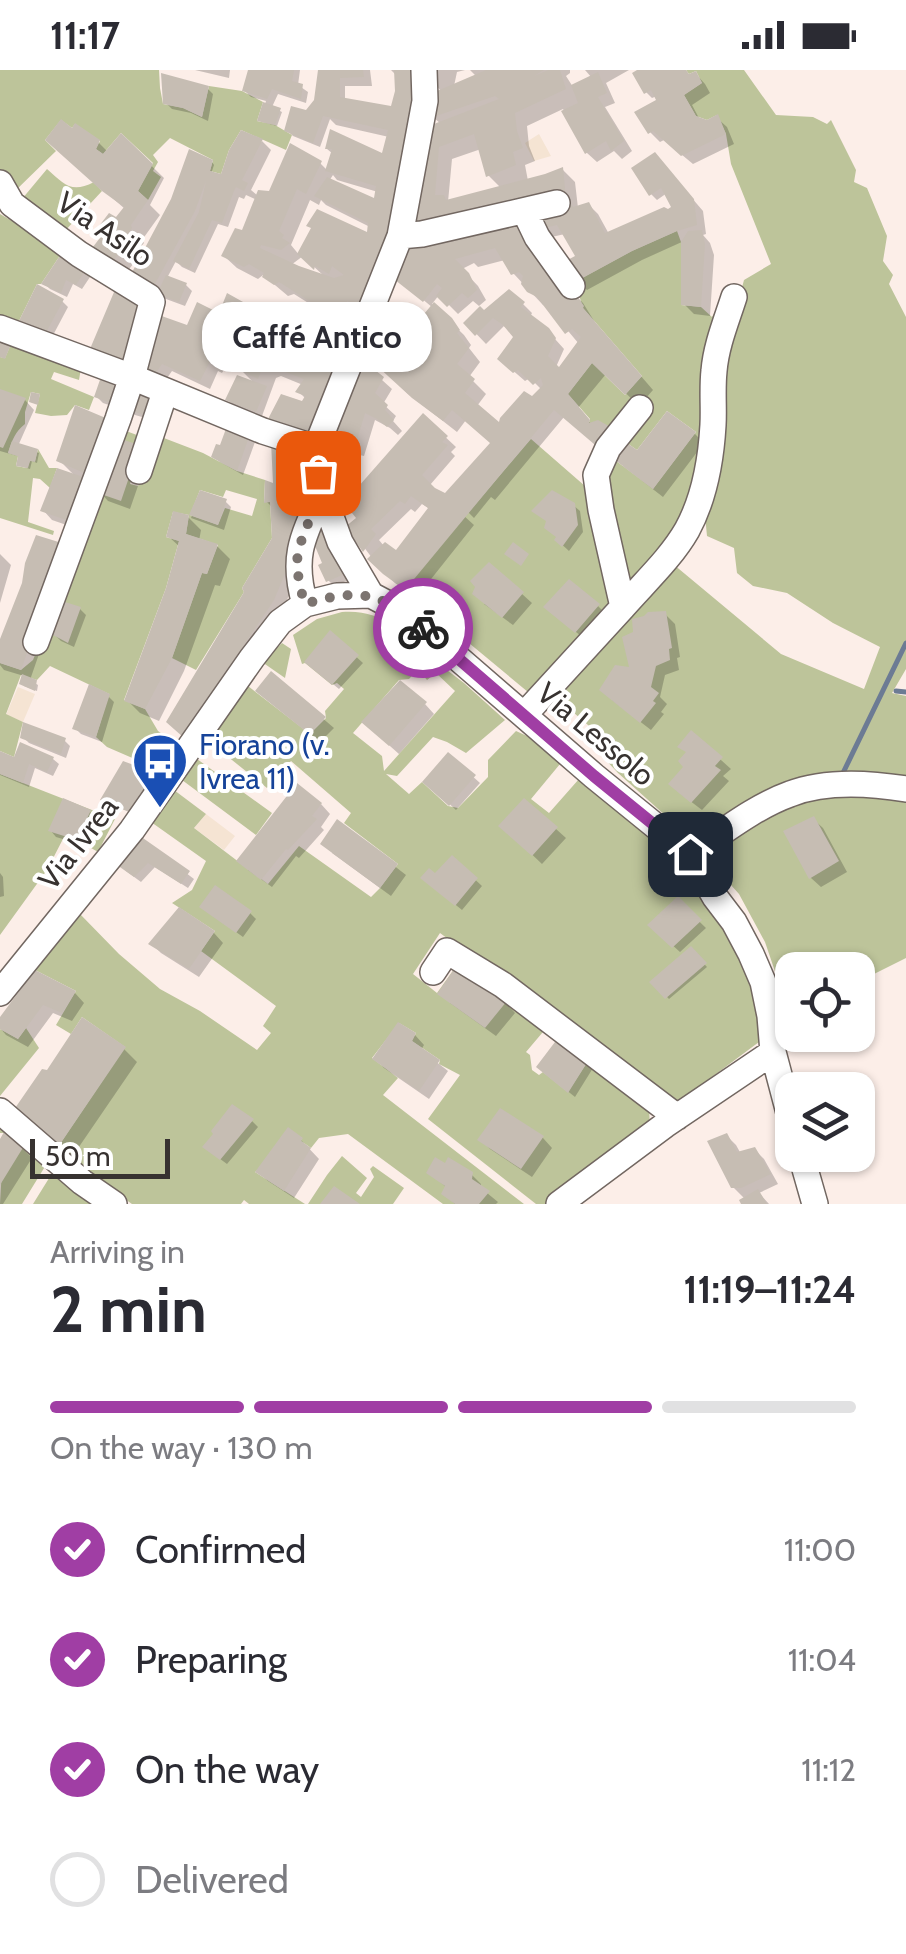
<!DOCTYPE html>
<meta charset="utf-8">
<style>
:root{--surface:#fff;--page:#f7f7f7;--text:#2b2b33;--muted:#7c7c81;--line:#e1e1e2;--accent:#a03ea4}
body{margin:0;font-family:Cabin,sans-serif;background:var(--page);color:var(--text);height:100vh;display:flex;flex-direction:column;font-size:38px;white-space:nowrap}
*{box-sizing:border-box;margin:0}
p{font-size:32px;color:var(--muted)}
.icon{flex:none;width:55px;height:55px;fill:none;stroke:currentColor;stroke-width:2;stroke-linecap:round;stroke-linejoin:round}
.map{position:relative;height:1134px;overflow:hidden}
.side{display:flex;flex-direction:column;background:var(--surface);flex:1}
.side>*{flex:none}
.controls{position:absolute;left:775px;top:882px;display:grid;gap:20px}
.controls a{display:grid;place-items:center;width:100px;height:100px;border-radius:20px;background:var(--surface);box-shadow:0 2px 8px #0004;font-size:50px}
.scale{position:absolute;left:30px;bottom:25px;width:140px;box-sizing:border-box;padding-left:10px;border:5px solid #373230;border-top:0;font-size:28px;line-height:35px;white-space:nowrap;color:#373230;-webkit-text-stroke:8px #fff;paint-order:stroke}
.pin{position:absolute;display:grid;place-items:center;width:85px;height:85px;color:#fff;margin:-42px;border-radius:20px;box-shadow:0 5px 15px #0006}
.courier{position:absolute;display:grid;place-items:center;width:100px;height:100px;margin:-50px;border:8px solid #a03ea4;border-radius:50%;background:#fff;color:#222;box-shadow:0 2px 12px #0007}
.bubble{position:absolute;height:70px;border-radius:30px;background:var(--surface);box-shadow:0 2px 8px #0004;font-size:32px;font-weight:700;line-height:70px;text-align:center}
.head em{font-style:normal;font-weight:700}
.head div{display:flex;flex-direction:column-reverse}
.head{display:flex;align-items:center;justify-content:space-between;height:170px;padding:0 50px}
h1{font-size:65px;font-weight:700;line-height:75px}
.bar{display:grid;grid-template-columns:repeat(4,1fr);gap:15px 10px;align-content:center;height:120px;padding:0 50px}
.bar i{height:12px;border-radius:8px;background:var(--line)}
.bar .on{background:var(--accent)}
.bar p{grid-column:span 4}
ol{padding:0 50px;list-style:none}
li{display:flex;align-items:center;gap:30px;height:110px}
li p{margin-inline-start:auto}
li .icon{padding:10px;border-radius:50%;background:var(--accent);color:#fff;stroke-width:4}
li:last-child{color:var(--muted)}
li i{width:55px;height:55px;border:5px solid var(--line);border-radius:50%}
.status{display:flex;justify-content:space-between;align-items:center;height:70px;padding:0 50px;background:var(--surface);direction:ltr}
.status svg{height:28px;fill:currentColor}
.map>svg:first-child{display:block}
</style>
<div class="status"><b>11:17</b><svg viewBox="0 0 49 12"><path d="M0 12V9h3v3zM5 12V6h3v6zM10 12V3h3v9zM15 12V0h3v12zM26 1h20v11H26zM47 4h2v5h-2z"/></svg></div>
<div class="map">
<svg width="906" height="1134" viewBox="0 0 906 1134">
<rect width="100%" height="100%" fill="#fceee8"/>
<path fill="#f5e4d3" d="M539,64L551,86L534,91L525,73Z
M18,617L35,624L23,652L6,645Z
M206,744L235,766L224,780L194,758Z"/>
<path fill="#bdc49a" fill-rule="evenodd" d="M0,0H159L160,18L163,34L183,38L202,47L209,16L242,21L263,32L257,51L275,55L292,65L286,80L241,60L229,80L221,104L210,101L213,90L170,68L153,85L158,92L153,101L161,107L148,130L138,121L153,93L121,63L103,84L96,79L100,71L75,54L72,58L61,50L45,70L56,81L13,123L0,102Z
M686,0H744L776,45L813,47L827,54L831,50L856,100L854,112L867,118L887,166L883,191L893,205L889,214L906,247V599L892,623L906,626V713L848,708L696,773L618,703L602,686L610,674L559,630L552,621L673,494L781,584L864,619L880,577L833,553L787,523L753,516L737,503L734,478L707,466L704,435L717,312L744,210L771,194L731,94L726,64L717,45L707,50L696,46L684,25L702,13L696,1L689,4Z
M47,99C64,114 71,124 94,112L102,121L64,162L22,129Z
M0,144L63,181L41,214H37L17,255L0,248Z
M677,161L681,172V235L701,237L712,247L724,225L708,318L689,450L624,525L601,424L611,387L653,419L696,362L667,341L637,380L624,371L589,353L590,349L568,324L592,293L625,325L642,306L583,238L575,212L632,181Z
M377,243L426,283L414,296L388,275L378,286L363,275Z
M13,269L81,298L79,310L54,302L51,309L94,327L89,340L75,335L67,345L51,346L35,343L40,324L31,322L25,342V354C15,362 12,370 8,383L18,386L16,396L27,398L30,391H35L38,379L49,398H57L50,418L40,409L33,408L28,452L54,461L53,465L0,448V287L5,288Z
M118,358L145,368L130,414L138,416L156,365L203,383L237,401L265,410L264,432H270L272,468L242,518L244,522L196,600L172,588L202,503L207,504L218,475L186,464L189,445L173,442L166,467L179,471L166,518L124,630L145,639L158,661L177,674L160,700L107,677L96,667L109,624L50,596L37,610L21,605L6,644L23,652L14,687L0,681V593L21,600L33,590L55,536ZM200,420L223,427L226,420L257,429L252,446L225,438L218,455L190,445Z
M531,369L593,423L616,526L534,627L405,520L432,485Z
M342,542C383,539 401,562 429,588L409,609L399,610L353,663L382,686L384,701L455,621L436,603L427,610L422,604L435,591L464,613L505,650L466,683L447,672L433,667L397,706L386,704L409,724L422,712L448,736L458,738L488,707V690L516,661L527,666L560,694L531,729L549,743L579,709L664,780L709,827L748,904L763,969L673,1036L440,863L413,904L437,923L457,895L548,956L526,982L530,985L532,1000L539,1005L543,1002L568,1022L588,991L649,1039L650,1056L549,1134H536L428,1049L460,1005L439,994L440,990L412,971L416,963L399,953L372,988L398,1008L383,1025L524,1134H443L348,1064L319,1068L311,1078L301,1071L302,1067L255,1102L305,1134H249L244,1130L241,1134H132L56,1080L125,977L82,947L71,964L56,955L76,921L35,900L80,844L119,884L160,919L200,941L257,980L271,963L263,956L276,936L201,881L215,861L172,833L192,820L206,791L151,752L174,720L206,744L194,758L268,814L299,776L371,827L380,818L398,794L344,753L351,743L291,691L267,718L207,670L248,616L310,664L326,648L325,641L344,619L337,613L332,615L305,593L302,594L293,565L317,549Z
M282,573L291,579L285,608L262,592Z
M197,689L272,743L256,765L182,710Z
M0,704L115,749L98,782L77,770L64,767L47,800L0,865Z
M848,722L906,728V888L858,912V900H792V926L783,925L765,872L739,824L704,785L772,740Z
M26,958L39,978L0,1026V959L18,969Z
M0,1049L49,1090L22,1134H0L4,1063H0Z
M342,1086L367,1108L356,1123L361,1127L374,1107L370,1099L373,1096L404,1118L393,1134H308L327,1105Z
M51,1105L71,1116L90,1134H33Z"/>
<path fill="#0003" fill-rule="evenodd" d="M195,0H230L229,8Z
M251,0H300L298,15L308,22L306,33L278,24L272,37L282,42L277,56L262,52L260,50L266,31L251,27L245,21Z
M320,0H370L372,16H345V30L393,39L397,21V6L391,0H427L423,61L441,54L433,47L442,22L432,11V0H465L457,2L454,16L477,7L470,0H570V3L566,6L573,17L592,8L585,0H629L606,13L615,33L605,37L632,81L622,89L614,81L597,92L587,83L563,39L527,56L529,76L535,91L525,95L528,111L563,100L575,112L578,138L589,135L598,144L609,164L676,138L667,123L657,130L651,124L661,92L703,141L706,164L703,165L710,173L714,185L710,246L694,244L684,234V171L642,190L587,220L577,211L579,187L565,164L547,168L567,217L583,233L596,254L653,320L639,336L606,304L578,338L592,355L612,361L564,347L495,430L491,427L474,448L449,423L493,373L466,350L457,362L407,323L377,292L372,301L392,319L383,334L396,346L393,351L402,361L398,365L390,358L375,350L364,386L342,381L333,372L277,354L272,349L303,334L306,329L298,321L303,315L281,306L276,308L262,346L234,336L228,330L256,315L239,298L245,282L228,273L222,286L228,293L222,303L218,301L210,319L172,301L165,311L153,306L155,245L188,258L220,246L323,280L337,251L294,224L288,226L263,205L258,209L237,198L224,186L243,163L257,130L246,125L244,129L239,127L228,157L218,154L195,203L182,197L176,191L167,208L186,215L192,221L185,236L166,229L159,222L138,214L212,92L214,95L211,104L223,108L262,71L271,80L251,120L258,126L270,124L320,93L327,100L333,84L327,79L332,63L384,86L389,67L336,55L330,49L320,77L293,66L287,60L317,31ZM481,79L489,106L501,118L448,132L452,89ZM333,105L337,110L378,122L376,132L329,111ZM310,130L319,135L321,130L326,135L370,157L369,166L313,159L300,186L291,175ZM303,186L310,193L326,208L291,195ZM505,190L513,203L543,235L548,237L579,274L560,300L556,297L564,279L547,260L530,247L532,243L523,234L484,244L466,253L486,274L504,256L516,267L510,298L525,311L530,308L542,320L501,357L477,336L486,324L469,307L480,292L469,278L471,275L464,265L432,234L439,225L458,244L473,231L479,236L486,230L478,216L462,199L474,193L478,197ZM390,202L433,238L431,280L415,299L380,291L366,280L375,259L356,239L375,248Z
M641,0H683L690,7L696,4L705,14L710,23L692,35L700,50L707,52L717,48L727,57L734,74L693,94L664,70L660,72L650,62L659,31L657,26L652,28L646,22Z
M207,18L213,24L208,51L191,43L172,39L165,32Z
M121,66L164,108L150,135L160,145L142,170L144,173L139,179L142,183L122,208L105,195L116,150L125,139L61,83L98,72L108,82Z
M64,184L92,204L82,219L73,214L67,227L50,219L44,213Z
M62,231L68,237L51,269L24,255Z
M104,307L156,351L135,345L127,337L126,341L103,333L97,327Z
M0,322L25,330L34,340L18,376L39,383L37,393L32,391L30,399L18,395L21,387L0,381Z
M423,346L456,377L451,382L455,386L430,415L474,455L416,528L395,513L371,489L372,488L349,457L360,448ZM422,434L430,439L397,483L384,476L379,470L411,439L415,442Z
M695,364L704,373L663,427L623,396L637,384Z
M249,366L255,372L243,405L220,392L214,386Z
M113,369L148,387L130,439L108,431L100,422L84,461L52,450L43,440L76,407L59,390Z
M294,382L304,392L310,438L305,485L283,540L194,674L179,661L275,468L273,438L267,432Z
M201,423L225,431L231,437L224,460L191,448Z
M573,435L580,441L583,462L569,481L557,470Z
M188,447L201,460L199,471L217,476L230,489L220,516L215,515L184,601L159,651L140,643L127,630L168,518L180,477L169,467Z
M0,484L11,495L0,533Z
M326,494L353,508L334,516L328,510Z
M522,524L532,533L513,555L484,534Z
M57,532L30,610L38,615L37,621L24,616V606L4,600L0,595V577Z
M598,536L607,545L586,570L556,546Z
M80,539L86,545L74,577L61,571L55,565Z
M665,544L675,554L680,587L677,588L679,600L665,605L660,627L667,634L661,642L664,644L651,660L612,630Z
M331,564L363,593L339,619L313,598Z
M271,604L334,658L320,672L268,630Z
M108,626L114,632L102,672L81,664L75,658Z
M425,634L434,644L399,684L373,661Z
M691,663L731,699L723,706L729,711L702,740L681,724Z
M23,667L64,670L70,676L66,688L29,673Z
M0,684L15,690L53,689L59,694L53,706L35,698L29,717L0,705Z
M449,685L480,713L456,740L426,712Z
M321,734L330,744L321,757L324,760L299,788L296,786L272,817L248,800Z
M90,742L96,748L83,775L56,767L51,761Z
M813,749L823,758L847,802L821,817L811,808Z
M338,752L406,805L391,826L332,783Z
M502,756L556,759L566,768L542,794Z
M141,769L194,809L188,818L155,797L141,812L126,801Z
M452,788L482,816L462,840L430,814Z
M0,803L3,807L4,826L0,827Z
M677,830L706,858L680,882L650,855Z
M179,840L214,863L223,873L199,907L161,883L152,874Z
M208,842L250,843L256,849L243,867Z
M691,880L707,897L669,929L653,912Z
M458,899L506,933L515,943L496,966L450,933Z
M36,903L75,923L84,933L72,951L53,943L28,977L6,965L0,958V951Z
M415,965L424,975L421,980L448,1001L429,1029L384,998L375,988Z
M124,979L137,992L70,1090L15,1044Z
M586,986L593,998L575,1027L545,1003Z
M501,1041L543,1068L552,1078L532,1107L490,1079L481,1069Z
M252,1051L258,1057L227,1094L212,1083Z
M727,1066L736,1075L741,1084L754,1079L764,1089L778,1114L759,1123L769,1134H744L745,1129L733,1117Z
M301,1070L319,1089L294,1128L268,1111L258,1102Z
M0,1073L22,1078L32,1088L3,1134H0Z
M429,1102L471,1104L481,1114V1118L498,1132L496,1134H455L444,1124L447,1118Z"/>
<g fill="none" stroke-linecap="round" stroke-linejoin="round">
<path stroke="#6c7b94" stroke-width="5" d="M896,621L906,622
M842,705L906,573"/>
</g>
<path fill="#c6bdb3" d="M248,0H294L292,11L303,14L301,29L272,19L267,29L242,21Z
M318,0H363L364,7L340,8V27L391,36L395,21L394,0H419L398,142L366,240L347,231L346,234L364,244L310,363L268,349L281,324L302,331L305,326L295,322L304,309L267,295L263,296L258,309L236,298L244,278L215,262L209,275L217,278L200,311L162,294L155,304L140,297L156,244L187,255L197,232L219,243L227,223L322,276L336,248L279,212L274,215L262,207L264,203L249,194L244,197L221,186L235,158L242,160L258,120L269,121L290,73L322,91L306,124L297,119L279,161L284,165L282,168L290,173L281,180L261,175L260,178L299,196L334,208L344,205L332,196L329,204L315,196L314,200L297,184L311,158L306,156L317,139L367,162L368,153L314,126L327,107L374,128L376,116L325,101L332,79H325L330,59L382,83L388,60L323,46L313,73L284,61L291,36L306,40L314,30Z
M486,0H544L534,6L548,0H560L566,19L515,43L517,61L523,78L513,82L516,95L486,107L474,64L439,77L435,125H444L446,130L545,104L563,97L566,129L418,156L409,148L426,57L499,29L495,26L430,48V24Z
M637,0H686L689,4L696,1L702,13L684,25L696,46L707,50L718,44L726,64L681,86L653,61L648,64L634,42L656,30L651,20L644,24L632,3Z
M598,2L607,23L598,27L624,71L611,81L606,71L585,84L561,41L578,33L571,15Z
M161,3L209,16L202,47L183,38L163,34Z
M263,32L281,38L275,55L257,51Z
M61,49L72,58L75,53L100,70L96,79L103,84L121,63L153,94L138,121L148,130L131,155L132,158L128,164L131,168L108,197L89,182L103,164L96,160L109,143L116,147L124,137L102,121L45,70Z
M241,60L263,69L242,110L248,113L244,121L236,117L234,121L222,153L212,150L189,199L173,191L199,142L206,111L195,141L151,221L129,208L171,129L189,79L213,90L210,101L221,104L229,80Z
M655,82L694,129L697,155L677,161L632,181L575,212L562,193L575,186L557,155L535,160L530,144L571,134L573,137L589,132L605,163L664,137L668,139L671,137L661,118L649,126L631,98Z
M521,146L584,236L583,238L642,306L625,325L592,293L568,324L590,350L589,353L598,350L614,359L601,380L554,340L405,520L383,504L367,489L385,472L396,480L428,438L411,426L405,434L400,431L371,459L376,464L363,482L345,457L356,448L344,433L423,343L448,366L442,372L448,375L422,405L435,418L445,423L490,373L452,340L443,351L412,328L376,295L378,286L371,297L384,307L375,323L388,335L385,340L394,350L387,357L377,349L365,343L355,377L330,372L363,275L378,286L387,275L414,296L428,281L416,269L427,258L419,250L434,232L452,248L460,260L457,263L469,278L457,294L475,309L465,323L499,352L500,348L524,321L532,326L543,315L541,308L533,315L518,300L513,303L497,289L513,267L503,255L493,248L475,266L463,253L480,236L484,240L509,219L525,232L521,237L549,258L556,268L548,286L559,297L581,267L572,259L565,264L537,227L527,222L521,214L523,206L519,202L511,205L495,178L455,189L469,203L477,220L468,228L462,223L447,237L436,226L442,218L437,214L423,232L390,206L411,170Z
M702,160L705,174L701,237L681,235V172L688,161Z
M63,181L88,196L76,215L66,210L61,223L41,214Z
M166,205L187,213L179,232L157,224Z
M37,214L64,229L43,268L17,255Z
M117,215L147,234L121,300L87,286Z
M0,265L13,269L5,289L0,287Z
M102,304L127,313L120,336L94,327Z
M237,305L267,316L256,342L225,330Z
M134,316L157,324L150,347L126,339Z
M0,319L26,328L3,378L0,377Z
M31,322L40,324L38,335L29,332Z
M75,335L108,349L87,404L56,391Z
M667,341L696,362L653,419L611,387L624,371L637,380Z
M227,356L250,364L237,401L211,387L216,374L220,375Z
M114,367L140,375L121,431L95,422Z
M12,371L38,379L35,392L30,391L28,398L16,396L18,386L8,383Z
M271,372L296,380L301,426L297,475L274,530L183,667L166,652L244,522L242,518L272,468L270,432L264,433L265,410L273,413Z
M57,398L92,410L75,453L40,441Z
M200,420L227,429L218,455L189,445Z
M552,420L575,433L578,455L562,477L554,470L556,467L544,458L546,451L531,441Z
M173,441L189,445L186,464L218,474L207,504L202,503L172,588L145,639L124,631L166,518L179,471L166,467Z
M328,457L349,502L326,512L318,495L322,493L310,464Z
M36,465L65,474L21,600L0,593V569L22,513L25,493Z
M513,472L529,484L521,496L504,484Z
M489,492L524,522L502,548L472,524L475,517L470,511Z
M569,509L600,534L575,563L543,537Z
M65,532L81,537L68,573L53,565Z
M666,541L672,578L669,579L670,590L656,596L651,617L659,623L653,631L656,633L640,653L599,620L615,595L629,597L622,567L633,562L632,549L644,546L648,542Z
M330,560L359,585L332,615L304,592Z
M271,601L326,647L309,664L255,621Z
M22,604L37,610L35,621L19,614Z
M400,610L427,632L389,676L361,652Z
M89,614L110,624L96,667L72,659Z
M23,652L66,668L61,684L20,668Z
M691,660L723,687L715,696L721,700L691,733L668,714L683,697L678,691L686,682L677,677Z
M20,672L54,687L47,702L29,694L23,713L0,704V681L14,687Z
M448,682L476,705L449,736L422,712Z
M123,691L158,704L129,742L100,730Z
M297,713L322,733L312,746L317,749L288,780L286,779L261,810L236,791Z
M63,728L91,740L77,770L48,761Z
M524,728L558,757L532,786L498,756Z
M814,746L839,791L809,809L783,761Z
M337,749L398,794L380,818L320,774Z
M140,766L190,801L181,814L148,793L134,807L117,795Z
M452,785L478,808L455,836L420,808L429,798L435,803Z
M215,815L252,841L236,863L199,837Z
M678,826L702,850L672,878L647,855Z
M179,837L215,861L189,899L148,874Z
M691,876L707,893L665,929L649,912Z
M457,895L507,931L485,958L437,924Z
M35,900L76,921L62,943L43,935L18,969L0,959V947Z
M82,947L126,977L56,1080L11,1044L42,999L47,1000Z
M398,952L416,963L412,971L440,990L419,1021L372,989Z
M558,968L588,991L568,1023L536,997Z
M232,1034L254,1049L220,1090L202,1077L213,1064L211,1061Z
M500,1038L544,1066L521,1099L477,1070Z
M288,1057L303,1068L301,1071L311,1078L284,1121L255,1102Z
M4,1062L24,1076L0,1115V1069Z
M727,1063L737,1082L755,1077L771,1104L741,1118H731L707,1071Z
M435,1087L445,1093L448,1087L473,1102L472,1109L490,1121L479,1134H455L441,1124L445,1116L426,1103Z
M334,1116L360,1134H320Z
M758,1119L767,1134H741L739,1130Z"/>
<g fill="none" stroke-linecap="round" stroke-linejoin="round">
<g stroke="#726761" stroke-width="28">
<path id="minor" d="M0,113L12,134L79,184L149,227L152,232L132,307L118,349L36,572
M525,142L537,167L572,216
M400,166L422,164L557,133
M0,258L132,307L263,361L316,378
M139,401L165,322
M371,525L340,472L331,447L320,429L316,378L400,166L425,31L424,0
M305,534C292,490 301,469 320,429
M623,537C644,513 671,488 687,460C704,429 711,390 713,355C714,338 712,319 714,301C716,276 726,252 734,227
M524,645L623,537L601,440L596,405L608,378L640,338
M690,784C722,763 754,737 790,724C826,710 869,713 906,719
M433,902L447,881L503,915L677,1047
M0,923L132,760L252,588L280,552L305,534L337,526L371,525L407,544L594,706L690,784L715,827L734,852L751,884L763,912L770,946L773,982L792,1054
M0,1041L82,1112L114,1134
M801,1085L815,1134
M559,1134L665,1055L773,982"/>
</g>
<use href="#minor" stroke="#fff" stroke-width="25"/>
</g>
<g fill="none" stroke-linecap="round" stroke-linejoin="round">
<path stroke="#7c7470" stroke-width="10" stroke-dasharray="0 18" d="M318,403L320,429L303,464L297,490L299,514L305,534C358,518 381,522 423,558"/>
<path stroke="#a03ea4" stroke-width="12" d="M423,558L594,706L690,784"/>
</g>
<defs>
<g id="bus-pin" transform="scale(2.875)"><path d="M0 17L-7.5 6A9.5 9.5 0 1 1 7.5 6Z" fill="#1a4fb4" stroke="#fff"/><path d="M-5-6H5V4H4V6H2V4H-2V6H-4V4H-5ZM-3.5-4V0h7V-4ZM-3.5 1.2v1.5H-2V1.2ZM2 1.2v1.5H3.5V1.2Z" fill="#fff"/></g>
</defs>
<g fill-rule="evenodd">
<use href="#bus-pin" x="160" y="691"/>
</g>
<g text-anchor="middle" dominant-baseline="central" stroke-width="8" stroke-linejoin="round" paint-order="stroke">
<g font-size="30" fill="#373230" stroke="#fff">
<text transform="translate(105 159) rotate(34)">Via Asilo</text>
<text transform="translate(596 664) rotate(40)">Via Lessolo</text>
<text transform="translate(78 773) rotate(-52)">Via Ivrea</text>
</g>
<g font-size="30" fill="#164399" stroke="#fff" text-anchor="start">
<text x="199" y="674">Fiorano (v.<tspan x="199" dy="34">Ivrea 11)</tspan></text>
</g>
</g>
</svg>
<div class="controls">
<a><svg class="icon" aria-label="locate" viewBox="0 0 24 24"><circle cx="12" cy="12" r="6"/><path d="M12 2v4M12 18v4M2 12h4M18 12h4"/></svg></a>
<a><svg class="icon" aria-label="layers" viewBox="0 0 24 24"><path d="M12 4l9 5-9 5-9-5zM3 14l9 5 9-5"/></svg></a>
</div>
<div class="scale">50 m</div>
<div class="pin" style="left:318px;top:403px;background:#ea580c"><svg class="icon" aria-label="bag" viewBox="0 0 24 24"><path d="M5 8h14l-1 12H6zM9 8a3 3 0 0 1 6 0"/></svg></div>
<div class="pin" style="left:690px;top:784px;background:#1f2937"><svg class="icon" aria-label="home" viewBox="0 0 24 24"><path d="M3 11l9-7 9 7M6 9v11h12V9"/></svg></div>
<div class="courier" style="left:423px;top:558px"><svg class="icon" aria-label="bike" viewBox="0 0 24 24"><circle cx="6" cy="16" r="4"/><circle cx="18" cy="16" r="4"/><path d="M6 16l4-8h5l3 8M10 8l3 8H6M13 5h3"/></svg></div>
<div class="bubble" style="left:202px;top:232px;width:230px">Caffé Antico</div>
</div>
<section class="side">
<div class="head"><div><h1>2 min</h1><p>Arriving in</p></div><em>11:19–11:24</em></div>
<div class="bar"><i class="on"></i><i class="on"></i><i class="on"></i><i></i><p>On the way · 130 m</p></div>
<ol>
<li><svg class="icon" aria-label="check" viewBox="0 0 24 24"><path d="M5 12l5 5 9-10"/></svg>Confirmed<p>11:00</p></li>
<li><svg class="icon" aria-label="check" viewBox="0 0 24 24"><path d="M5 12l5 5 9-10"/></svg>Preparing<p>11:04</p></li>
<li><svg class="icon" aria-label="check" viewBox="0 0 24 24"><path d="M5 12l5 5 9-10"/></svg>On the way<p>11:12</p></li>
<li><i></i>Delivered</li>
</ol>
</section>
